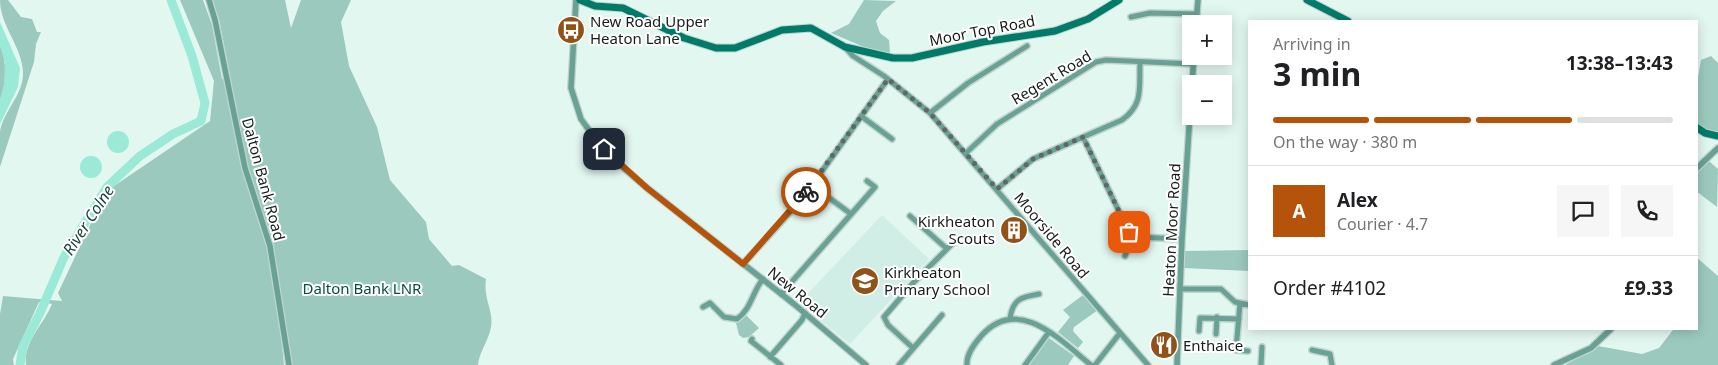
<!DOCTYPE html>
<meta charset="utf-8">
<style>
:root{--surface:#fff;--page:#f6f6f6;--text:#202124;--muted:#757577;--line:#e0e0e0;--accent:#b45309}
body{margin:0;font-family:"Noto Sans",sans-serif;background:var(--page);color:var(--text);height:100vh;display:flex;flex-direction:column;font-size:19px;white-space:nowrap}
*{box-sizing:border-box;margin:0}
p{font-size:16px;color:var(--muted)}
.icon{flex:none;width:28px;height:28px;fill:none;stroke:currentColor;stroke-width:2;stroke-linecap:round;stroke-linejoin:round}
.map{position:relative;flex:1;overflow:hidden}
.panel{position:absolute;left:1248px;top:20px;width:450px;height:310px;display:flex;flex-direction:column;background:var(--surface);border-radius:0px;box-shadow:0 2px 12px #0003}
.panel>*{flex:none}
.fabs{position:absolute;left:1182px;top:15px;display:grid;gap:10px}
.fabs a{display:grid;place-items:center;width:50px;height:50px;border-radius:0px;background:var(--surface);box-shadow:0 2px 12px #0003;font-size:25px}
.pin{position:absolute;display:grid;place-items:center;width:42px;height:42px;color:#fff;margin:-21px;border-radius:10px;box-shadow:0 2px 8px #0006}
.courier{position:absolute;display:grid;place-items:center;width:50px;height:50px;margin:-25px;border:4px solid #b45309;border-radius:50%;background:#fff;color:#222;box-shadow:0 1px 6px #0007}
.overview em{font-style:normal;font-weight:700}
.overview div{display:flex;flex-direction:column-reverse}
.overview{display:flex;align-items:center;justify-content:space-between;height:85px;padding:0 25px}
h1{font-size:32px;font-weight:700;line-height:38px}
.bar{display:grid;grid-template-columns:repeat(4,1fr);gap:8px 5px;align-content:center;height:60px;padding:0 25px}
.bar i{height:6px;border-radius:4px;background:var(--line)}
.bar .on{background:var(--accent)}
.bar p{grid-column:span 4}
.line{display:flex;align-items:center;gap:12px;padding:0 25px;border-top:1px solid var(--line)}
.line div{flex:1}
.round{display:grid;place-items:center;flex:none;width:52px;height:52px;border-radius:0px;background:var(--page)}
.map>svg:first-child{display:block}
</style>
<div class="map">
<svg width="1718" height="365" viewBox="0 0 1718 365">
<rect width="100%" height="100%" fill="#e3f7f1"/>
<path fill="#d0eee6" d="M882,215L929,259L850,344L799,303Z"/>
<path fill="#9cc9be" d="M0,0H8L21,17L32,19L37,32H41L36,44L34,62L0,167C0,156 0,143 0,132C3,111 24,95 23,72C22,46 0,26 0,0Z
M180,0H203L212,25L222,79L230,76L219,19L212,0H285L291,28L301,0H351L341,22L349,66L377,127L390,180L426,222L429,239L452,266L459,265L486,279C483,299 494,311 491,327C489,340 479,352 478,365H291L290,347L282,344L284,365H26C23,342 44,324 52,304L39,302L13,359L14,365H0V314L3,296L62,301L58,293L90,225L111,188L210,121L214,81Z
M864,0L896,1L883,11L876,21L880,33L889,40L890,54L864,47L831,33L849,24Z
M0,45C7,63 7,82 0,100Z
M1711,56L1718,63V133L1707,130L1696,122V89L1701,60Z
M1709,161L1718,169L1717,207L1696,191V174Z
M1249,250V271L1183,268L1185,251Z
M1696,257L1718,276V365H1565L1598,346L1642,354L1659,348L1673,330L1696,329Z
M1083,295L1098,310L1074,327L1073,331L1083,342L1078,348L1058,332L1070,317L1063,310Z
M746,315L759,328L749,337L743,338L739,335L736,323Z
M1049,338L1074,356L1068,365H1028Z"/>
<path fill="#9be9d7" d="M0,22L20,68L18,87L0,124V100L4,84L5,63L0,45Z
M107 142a11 11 0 1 1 22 0a11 11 0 1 1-22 0Z
M80 167a11 11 0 1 1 22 0a11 11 0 1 1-22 0Z"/>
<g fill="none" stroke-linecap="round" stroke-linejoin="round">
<path stroke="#9be9d7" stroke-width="9" d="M20,365L23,346L40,313L64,257L107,187L140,156L173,134L201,121L205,103L192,56L171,0"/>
<g stroke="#c2d4cf" stroke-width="8">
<path id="minor" d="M1131,17L1150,13L1197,14
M845,47L853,56L884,76L930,113L1148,365
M930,113L968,83L1027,46
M861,116L892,139
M1083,137L1129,232L1137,237L1182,239
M966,153L997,124L1096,62L1106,60L1193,64
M812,185L851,214
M997,189L1033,159L1122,120C1144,104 1139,88 1140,62
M910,216L946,248
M1125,256L1133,236
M743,264L802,199L888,79
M1180,289H1221L1235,302L1249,305
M781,294L875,187L867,181
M1240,303L1236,350L1248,351
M703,307L710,303L724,317L737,319C752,308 752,292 763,279
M1010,318C1013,299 1021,297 1039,294
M1199,331L1200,318L1239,319
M1216,334L1217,317
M752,339L751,341L781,365
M913,348L888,325L884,317L914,282L955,241
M1312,350L1330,354L1332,365
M770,357L802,320L805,313
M899,365L942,315
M967,365C966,354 975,343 982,335C1019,295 1060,340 1091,365
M1025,365L1049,332
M1095,365L1120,333
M1261,365L1262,347"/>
</g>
<g stroke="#c2d4cf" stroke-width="8">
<path id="tertiary" d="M209,0L215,20L245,168L270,246L289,365
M576,0L571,88L581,119L594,137L614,160L647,188L794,304L866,365
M1196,24L1198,0
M1192,84L1194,56
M1696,169L1718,148
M1177,365L1182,239L1191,97
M1554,365L1591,348L1611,329"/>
</g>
<g stroke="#c2d4cf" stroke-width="9">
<path id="secondary" d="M580,0L595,6L623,8L684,38L716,48H735L782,30L811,28L845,47L893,58H912L983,42L1055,31L1088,19L1119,0
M1307,0L1348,21
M1696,127L1705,133L1718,136"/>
</g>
<use href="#minor" stroke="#69a295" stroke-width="5"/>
<use href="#tertiary" stroke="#69a295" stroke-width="5.5"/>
<use href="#secondary" stroke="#007b6a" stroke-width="7"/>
</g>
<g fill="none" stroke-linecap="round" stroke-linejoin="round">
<path stroke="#5e6966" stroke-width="5" stroke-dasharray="0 9" d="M806,192L888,79L930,113L997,189L1033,159L1083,137L1129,232"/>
<path stroke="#b45309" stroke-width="6" d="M604,149L647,188L743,264L806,192"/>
</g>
<defs>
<g id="bus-disc" transform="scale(1.4375)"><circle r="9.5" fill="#915219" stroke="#fff"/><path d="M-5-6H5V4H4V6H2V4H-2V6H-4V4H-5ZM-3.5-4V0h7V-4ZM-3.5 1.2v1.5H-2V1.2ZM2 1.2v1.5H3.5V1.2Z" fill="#fff"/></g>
<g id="building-disc" transform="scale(1.4375)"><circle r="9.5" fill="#915219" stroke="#fff"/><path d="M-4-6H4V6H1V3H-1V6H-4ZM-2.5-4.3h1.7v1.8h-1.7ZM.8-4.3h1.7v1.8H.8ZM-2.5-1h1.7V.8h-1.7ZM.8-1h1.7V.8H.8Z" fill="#fff"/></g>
<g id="school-disc" transform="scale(1.4375)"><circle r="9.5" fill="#915219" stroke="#fff"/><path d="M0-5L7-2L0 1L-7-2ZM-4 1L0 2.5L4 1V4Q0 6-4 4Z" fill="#fff"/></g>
<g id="restaurant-disc" transform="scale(1.4375)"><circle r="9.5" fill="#915219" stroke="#fff"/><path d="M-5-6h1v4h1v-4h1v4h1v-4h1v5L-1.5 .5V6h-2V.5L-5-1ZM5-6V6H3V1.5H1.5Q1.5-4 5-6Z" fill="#fff"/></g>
</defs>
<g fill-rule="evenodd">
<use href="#bus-disc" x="571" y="30"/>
<use href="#building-disc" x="1014" y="230"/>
<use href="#school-disc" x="865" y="281"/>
<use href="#restaurant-disc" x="1164" y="345"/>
</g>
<g text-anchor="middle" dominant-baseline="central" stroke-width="4" stroke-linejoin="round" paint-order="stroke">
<g font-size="15" fill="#161d1b" stroke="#fff" text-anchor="start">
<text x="590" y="21">New Road Upper<tspan x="590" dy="17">Heaton Lane</tspan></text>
<text x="995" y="221" text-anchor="end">Kirkheaton<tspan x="995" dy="17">Scouts</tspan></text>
<text x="884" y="272">Kirkheaton<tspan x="884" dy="17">Primary School</tspan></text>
<text x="1183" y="345">Enthaice</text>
</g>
<g font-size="15" fill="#161d1b" stroke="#fff">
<text transform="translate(982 30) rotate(-11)">Moor Top Road</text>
<text transform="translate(1051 77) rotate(-31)">Regent Road</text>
<text transform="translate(264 179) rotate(75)">Dalton Bank Road</text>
<text transform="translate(1171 230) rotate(-87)">Heaton Moor Road</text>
<text transform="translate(1052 235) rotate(50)">Moorside Road</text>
<text transform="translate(798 292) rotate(39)">New Road</text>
</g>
<g font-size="15" fill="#074d42" stroke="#fff">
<text x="362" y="288">Dalton Bank LNR</text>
</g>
<g font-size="16" font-style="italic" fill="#1e433b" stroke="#fff">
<text transform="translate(88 220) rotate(-57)">River Colne</text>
</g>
</g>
</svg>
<div class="fabs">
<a>+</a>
<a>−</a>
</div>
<div class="pin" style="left:1129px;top:232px;background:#ea580c"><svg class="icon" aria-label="bag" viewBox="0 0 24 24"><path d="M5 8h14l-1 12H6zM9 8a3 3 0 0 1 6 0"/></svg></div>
<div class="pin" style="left:604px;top:149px;background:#1f2937"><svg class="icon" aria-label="home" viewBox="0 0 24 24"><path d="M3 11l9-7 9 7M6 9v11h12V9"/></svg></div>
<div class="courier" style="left:806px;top:192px"><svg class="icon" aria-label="bike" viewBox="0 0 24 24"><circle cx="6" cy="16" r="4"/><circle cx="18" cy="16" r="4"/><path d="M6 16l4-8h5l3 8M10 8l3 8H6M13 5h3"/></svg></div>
<section class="panel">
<div class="overview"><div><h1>3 min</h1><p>Arriving in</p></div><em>13:38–13:43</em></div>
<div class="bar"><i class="on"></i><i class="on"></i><i class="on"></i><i></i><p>On the way · 380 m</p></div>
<div class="line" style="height:90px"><b class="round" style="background:var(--accent);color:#fff">A</b><div><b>Alex</b><p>Courier · 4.7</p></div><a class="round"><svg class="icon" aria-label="chat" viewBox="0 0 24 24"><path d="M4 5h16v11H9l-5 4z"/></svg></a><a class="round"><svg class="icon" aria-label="phone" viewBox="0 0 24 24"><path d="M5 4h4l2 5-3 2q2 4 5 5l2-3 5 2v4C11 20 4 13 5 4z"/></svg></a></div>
<div class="line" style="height:65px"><div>Order #4102</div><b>£9.33</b></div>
</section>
</div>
